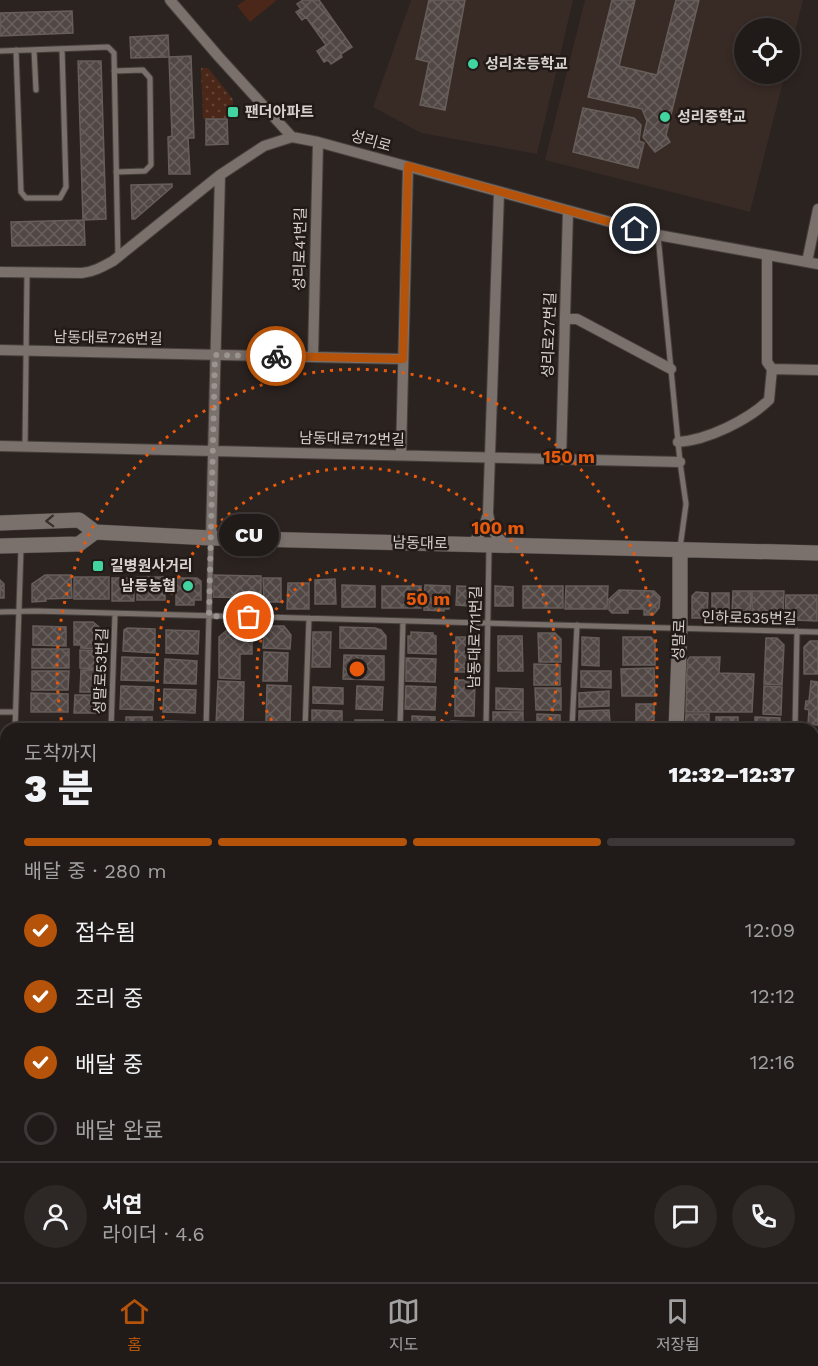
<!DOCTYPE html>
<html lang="ko">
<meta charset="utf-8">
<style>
:root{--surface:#201a18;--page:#2d2725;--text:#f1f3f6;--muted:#a2a1a2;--line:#3d3837;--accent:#b45309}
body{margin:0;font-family:"Work Sans","Noto Sans KR",sans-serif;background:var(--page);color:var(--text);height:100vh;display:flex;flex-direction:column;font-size:22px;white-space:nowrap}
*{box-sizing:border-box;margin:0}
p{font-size:20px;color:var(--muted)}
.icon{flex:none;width:33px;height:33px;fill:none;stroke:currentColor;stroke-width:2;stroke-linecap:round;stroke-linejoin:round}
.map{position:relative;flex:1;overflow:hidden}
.drawer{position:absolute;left:0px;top:723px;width:819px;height:560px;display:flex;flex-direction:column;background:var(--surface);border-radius:18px 18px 0 0;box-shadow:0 3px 9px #0003,0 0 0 2px var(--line)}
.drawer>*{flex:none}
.tools{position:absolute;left:734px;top:18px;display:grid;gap:12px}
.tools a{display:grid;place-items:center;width:66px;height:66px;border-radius:50%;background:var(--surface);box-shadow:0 3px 9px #0003,0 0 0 2px var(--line);font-size:30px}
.pin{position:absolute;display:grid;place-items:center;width:51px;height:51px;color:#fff;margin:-26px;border:3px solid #fff;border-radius:50%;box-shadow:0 2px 6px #0007}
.courier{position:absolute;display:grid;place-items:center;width:60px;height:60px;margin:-30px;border:4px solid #b45309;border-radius:50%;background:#fff;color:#222;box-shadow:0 2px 8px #0007}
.bubble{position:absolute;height:42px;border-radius:21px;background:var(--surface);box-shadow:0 3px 9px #0003,0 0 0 2px var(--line);font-size:20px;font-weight:800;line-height:42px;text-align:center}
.overview em{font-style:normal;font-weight:800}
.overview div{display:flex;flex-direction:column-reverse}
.overview{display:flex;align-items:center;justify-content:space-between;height:102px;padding:0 24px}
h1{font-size:39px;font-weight:800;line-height:45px}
.bar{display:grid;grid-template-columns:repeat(4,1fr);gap:9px 6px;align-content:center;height:72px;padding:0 24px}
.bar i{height:8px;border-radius:4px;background:var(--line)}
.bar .selected{background:var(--accent)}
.bar p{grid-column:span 4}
.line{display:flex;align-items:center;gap:15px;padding:0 24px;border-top:2px solid var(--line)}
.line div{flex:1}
.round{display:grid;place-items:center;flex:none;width:63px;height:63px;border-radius:32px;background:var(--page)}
ol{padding:0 24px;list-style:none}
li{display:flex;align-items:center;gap:18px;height:66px}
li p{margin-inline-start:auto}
li .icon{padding:6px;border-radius:50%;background:var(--accent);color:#fff;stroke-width:4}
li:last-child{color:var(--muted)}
li i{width:33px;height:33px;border:3px solid var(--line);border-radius:50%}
.tab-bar{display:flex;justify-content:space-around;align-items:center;height:84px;border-top:2px solid var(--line);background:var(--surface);font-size:16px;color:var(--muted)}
.tab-bar a{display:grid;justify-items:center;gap:3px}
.tab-bar .selected{color:var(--accent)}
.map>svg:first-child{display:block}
</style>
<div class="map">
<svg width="818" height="1282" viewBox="0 0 818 1282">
<defs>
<pattern id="park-dots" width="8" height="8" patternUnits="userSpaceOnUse" patternTransform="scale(1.5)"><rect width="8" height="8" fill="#4a2718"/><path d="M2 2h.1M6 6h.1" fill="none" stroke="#634538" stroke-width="1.8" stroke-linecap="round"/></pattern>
<pattern id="building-cross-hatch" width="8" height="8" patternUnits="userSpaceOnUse" patternTransform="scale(1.5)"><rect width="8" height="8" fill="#514845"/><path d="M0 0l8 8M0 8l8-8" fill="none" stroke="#69615f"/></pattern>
</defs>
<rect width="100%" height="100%" fill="#2b2320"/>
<path fill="#382a25" d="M411,0H573L537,154L421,133L373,107Z
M585,0H803L789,57V28H744V74H785L750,212L545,160Z
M813,1150H818V1282H34V1276H813Z
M0,1177H6V1276L19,1277V1282H0Z"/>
<path fill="url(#park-dots)" d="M201,68H208L233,99V118L203,119Z"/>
<path fill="#4a2718" d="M245,0H277L250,22L237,6Z"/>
<path fill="url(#building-cross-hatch)" stroke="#675e5a" stroke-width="1.5" d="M303,0H319L352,47L341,54L342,57L331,64L328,60L324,62L317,51L326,45L306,17L302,20L296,12L301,9L297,4Z
M429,0H465L445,110L420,105L429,62L416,59Z
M612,0H635L619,66L657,75L676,0H699L666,135L670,142L655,152L643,137L647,121L642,109L588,97Z
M72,11L73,33L0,36V13Z
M168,35L169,57L131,58L130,37Z
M191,56L194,138H188L190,174H169L168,137L172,136L169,57Z
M78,61H101L106,219L83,220Z
M583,108L634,118L641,125L639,141L644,143L638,168L573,152Z
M206,119H227L228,144L206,145Z
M172,184V187L135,219H132L131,185Z
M84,220L85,245L12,246L11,222Z
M45,575H71L72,598L45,599L46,601L32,602V584Z
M213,575L261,576V598L213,597Z
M74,577H109V599H74Z
M137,577H165V600H137Z
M112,578H134V601H112Z
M170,578H197L201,581V600H194V605H176V591H170Z
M263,578H281V602H264Z
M335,579L336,604H315V580Z
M0,580L4,584V598H0Z
M288,583H309V609H287Z
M342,585L375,586V607H342Z
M425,585L450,586L449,609H444V611L424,610Z
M382,586H421V608H382Z
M457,586L480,587L479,609H470V606L456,605Z
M495,586L513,587V606H495Z
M523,586H563V608H523Z
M566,586H608L607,609H565Z
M619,590L654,591L660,597L659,608L653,615H644V609H628V613H612L609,610V599Z
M733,591H751L750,614L732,613Z
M752,591H784L783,615L752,613Z
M696,592L708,593L707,618H692V596Z
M712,593H729V617H712Z
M786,595H817V621L793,620L792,624H785Z
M74,622H93L99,627L98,649L81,648V645H74Z
M33,626L66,627V646L33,645Z
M264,626H284L291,635L290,649L263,648Z
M340,627L375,628L381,630L386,636V649L340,648Z
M127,628L155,629V653L123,651L124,630Z
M166,630L199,631L198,654L166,653Z
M227,630H252V654H240V679L219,678V637Z
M313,632H331L330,667H312Z
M411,632L433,633V635L436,636V654L408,653V636H411Z
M538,633H555L561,639V662H539Z
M498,636H522L523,671H498Z
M456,637H477L476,672H455Z
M582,637L599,638V666L582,665Z
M623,637H651L655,642V665H623Z
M766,638H777L784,645L782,685L764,684Z
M810,641H818V674H804V647Z
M32,649H69V668H32Z
M80,650L99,651L98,669L80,668Z
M264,652L288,653L287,681H263Z
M344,655L384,656V680L343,679Z
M122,657L155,658L154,681L121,680Z
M690,657H720L719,673L754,674L752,712H686L687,661Z
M406,658L436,659L435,682L406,681Z
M165,659L197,661L196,684L164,683Z
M534,664L560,665V685H534Z
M654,668L655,696H622L621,669Z
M81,670H99L98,692H80Z
M32,671H69L68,690H32Z
M581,671H611V688L581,687Z
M455,680H475L474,716H455Z
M218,681L244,682L243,726L216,725Z
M811,681L818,682V725L808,724L809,710L805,709L806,701H809Z
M267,685L291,686L290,722L266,721Z
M121,686L154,687L153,710L120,709Z
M357,686L383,687L382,710L356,709Z
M406,686L436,687L435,710L405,709Z
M764,686L782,687L781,715L763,714Z
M313,687L343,688V704L313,703Z
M496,688L523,689V710L496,709Z
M535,688H561V710H536Z
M164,689L196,690L195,713L163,712Z
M609,691V706L579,707V693Z
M31,693L68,694V712H31Z
M75,695H97V713H74Z
M636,704H654V724H636Z
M312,710L342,711V727L312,726Z
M609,710L610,723L579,724V711Z
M493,712H523V729H493Z
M537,714L560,715V729H537Z
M686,714H709V729H685Z
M412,716L435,717V729H412Z
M126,717H152V729H126Z
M716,717H738V729H716Z
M755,717L780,718V729H755Z
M355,720H383V729H355Z
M165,721L196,722V729H164Z
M451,721L472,722V729H450Z
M256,726L288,727V729H256Z
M581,727H610V729H581Z
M813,756H818V773H813Z
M813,780H816L815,803H813Z
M813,823H818V845H813Z
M813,848H818V874L813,873Z
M813,970H818V986L813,987Z
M0,1068H3L4,1104H0Z
M818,1080V1101L813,1102V1081Z
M813,1104L816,1132H813Z
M0,1128H4V1149L0,1153Z
M813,1168H818V1210H813Z
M813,1253H818V1282H766V1276H813Z
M50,1276H95V1282H50Z
M214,1276H248V1282H214Z
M294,1276H338V1280H294Z
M357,1276H403V1282H356Z
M561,1276H608V1282H561Z
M712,1276H745V1282H712Z"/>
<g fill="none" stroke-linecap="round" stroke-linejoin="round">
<g stroke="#46403d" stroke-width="7">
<path id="lane" d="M16,50L21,192L26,198H60L66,187L62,49
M34,50L36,90
M0,51L108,47L114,53L118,256
M114,71L143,70L150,78L151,165L145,171L116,172
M658,236L680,462L686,504L680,548
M25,447L27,273
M0,612L35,611L818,632
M0,712H15
M15,729L21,548
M111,729L115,614
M206,729L211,539
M305,729L309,618
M400,729L403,621
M486,729L489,548
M572,729L577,625
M795,729L797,631
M0,768H6
M813,809H818
M0,824L6,823
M0,885H6
M813,917H818
M6,933V1091
M813,1043H818
M0,1122H6
M813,1150H818
M0,1162H6
M35,1282V1276
M193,1282L194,1276
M412,1282V1276"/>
</g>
<g stroke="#46403d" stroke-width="12">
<path id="street" d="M170,0L219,57L292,137
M499,192L488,513C490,528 495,536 506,545
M767,255V362L772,369
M807,262L818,209
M0,272L82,273C93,272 102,267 113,261L220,175L264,146L292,137L318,142L658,235L818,264
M565,319H577L671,369
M0,350L403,359
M313,357L318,142
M772,369L818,370
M678,442C708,440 748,420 769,400L772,369
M0,446L680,462
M401,455L408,167
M561,459L568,211
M211,538L220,175
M470,545C480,536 484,529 487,517
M5,947H6
M813,1233H818"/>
</g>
<g stroke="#46403d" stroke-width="16">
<path id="secondary" d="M0,523L79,520L95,532L211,538L818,553
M0,546L79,544L95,532
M676,729L680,628V550
M659,1282V1276"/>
</g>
<use href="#lane" stroke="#7a706c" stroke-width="5"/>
<use href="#street" stroke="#7a706c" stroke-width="10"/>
<use href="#secondary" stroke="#7a706c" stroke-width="15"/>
</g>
<defs><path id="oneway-chevron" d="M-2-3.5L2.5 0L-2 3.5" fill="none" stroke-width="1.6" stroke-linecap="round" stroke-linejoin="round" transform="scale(1.5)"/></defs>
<use stroke="#37302c" href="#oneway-chevron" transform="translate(50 521) rotate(178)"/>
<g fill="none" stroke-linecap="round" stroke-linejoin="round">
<path stroke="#9a9491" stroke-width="6" stroke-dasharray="0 10.8" d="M249,617L209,616L215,355L276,356"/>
<path stroke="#b45309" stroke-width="8" d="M276,356L403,359L408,166L635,229"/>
</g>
<g fill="none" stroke="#e8590c" stroke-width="3" stroke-dasharray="3 6">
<path d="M277 728A100 100 0 1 1 437 728"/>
<path d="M166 727A200 200 0 1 1 548 727"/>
<path d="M63 729A300 300 0 1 1 651 729"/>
</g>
<g fill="#41d4a1" stroke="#211a17" stroke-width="2">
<circle cx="473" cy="64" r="6"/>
<rect x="227" y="106" width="12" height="12" rx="3"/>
<circle cx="665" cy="117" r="6"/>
<rect x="92" y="560" width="12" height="12" rx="3"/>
<circle cx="188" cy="586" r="6"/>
</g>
<g text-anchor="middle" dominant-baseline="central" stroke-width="5" stroke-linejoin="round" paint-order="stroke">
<g font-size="15" font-weight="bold" fill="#d6d1ce" stroke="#211a17" text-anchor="start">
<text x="485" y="64">성리초등학교</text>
<text x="245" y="112">팬더아파트</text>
<text x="677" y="117">성리중학교</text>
<text x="110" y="566">길병원사거리</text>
<text x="176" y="586" text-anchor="end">남동농협</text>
</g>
<g font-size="15" fill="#d6d1ce" stroke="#211a17">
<text transform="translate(371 141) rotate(16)">성리로</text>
<text transform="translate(300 249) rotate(-89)">성리로41번길</text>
<text transform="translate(549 335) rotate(-88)">성리로27번길</text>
<text transform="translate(108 338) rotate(1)">남동대로726번길</text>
<text transform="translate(352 439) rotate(1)">남동대로712번길</text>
<text transform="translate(420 543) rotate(1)">남동대로</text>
<text transform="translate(749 618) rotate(1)">인하로535번길</text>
<text transform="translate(475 637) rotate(-89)">남동대로711번길</text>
<text transform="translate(679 640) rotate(-88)">성말로</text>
<text transform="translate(101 671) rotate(-88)">성말로53번길</text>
</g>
</g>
<circle cx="357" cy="669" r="9" fill="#e8590c" stroke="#211a17" stroke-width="3"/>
<g font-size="18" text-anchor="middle" font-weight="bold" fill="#e8590c" stroke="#211a17" stroke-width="5" stroke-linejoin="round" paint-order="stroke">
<text x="569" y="463">150 m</text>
<text x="498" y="534">100 m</text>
<text x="428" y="605">50 m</text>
</g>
</svg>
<div class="tools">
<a><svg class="icon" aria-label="locate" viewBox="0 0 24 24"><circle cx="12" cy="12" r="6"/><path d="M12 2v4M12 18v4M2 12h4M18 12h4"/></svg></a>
</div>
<div class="pin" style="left:249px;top:617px;background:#ea580c"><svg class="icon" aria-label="bag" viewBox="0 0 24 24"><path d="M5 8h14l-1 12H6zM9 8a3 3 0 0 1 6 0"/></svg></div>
<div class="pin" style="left:635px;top:229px;background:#1f2937"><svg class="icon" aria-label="home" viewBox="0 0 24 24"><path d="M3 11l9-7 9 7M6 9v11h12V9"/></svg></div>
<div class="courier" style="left:276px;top:356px"><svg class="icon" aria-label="bike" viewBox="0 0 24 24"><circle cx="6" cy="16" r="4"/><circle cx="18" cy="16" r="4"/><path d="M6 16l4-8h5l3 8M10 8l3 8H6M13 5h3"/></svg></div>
<div class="bubble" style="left:219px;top:514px;width:60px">CU</div>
<section class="drawer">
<div class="overview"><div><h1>3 분</h1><p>도착까지</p></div><em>12:32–12:37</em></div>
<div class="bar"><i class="selected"></i><i class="selected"></i><i class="selected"></i><i></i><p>배달 중 · 280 m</p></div>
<ol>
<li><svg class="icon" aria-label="check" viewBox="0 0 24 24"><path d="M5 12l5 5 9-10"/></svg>접수됨<p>12:09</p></li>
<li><svg class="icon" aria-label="check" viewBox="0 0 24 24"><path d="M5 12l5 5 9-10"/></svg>조리 중<p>12:12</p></li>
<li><svg class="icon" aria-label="check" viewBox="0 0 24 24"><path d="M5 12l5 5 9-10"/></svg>배달 중<p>12:16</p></li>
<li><i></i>배달 완료</li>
</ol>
<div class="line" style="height:108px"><a class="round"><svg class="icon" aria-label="person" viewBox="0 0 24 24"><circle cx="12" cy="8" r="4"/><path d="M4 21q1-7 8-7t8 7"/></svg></a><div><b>서연</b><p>라이더 · 4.6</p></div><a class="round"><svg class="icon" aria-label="chat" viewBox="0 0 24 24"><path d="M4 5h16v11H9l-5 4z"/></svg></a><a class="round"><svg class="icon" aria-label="phone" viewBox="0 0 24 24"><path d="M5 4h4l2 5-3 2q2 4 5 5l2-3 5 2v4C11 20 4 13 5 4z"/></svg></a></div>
</section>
</div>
<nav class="tab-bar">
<a class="selected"><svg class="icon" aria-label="home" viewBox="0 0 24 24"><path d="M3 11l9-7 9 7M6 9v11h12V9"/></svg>홈</a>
<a><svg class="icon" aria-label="map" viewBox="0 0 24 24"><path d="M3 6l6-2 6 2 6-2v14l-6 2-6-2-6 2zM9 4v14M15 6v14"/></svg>지도</a>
<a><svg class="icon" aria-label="saved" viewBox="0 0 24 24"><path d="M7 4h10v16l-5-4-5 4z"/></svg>저장됨</a>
</nav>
